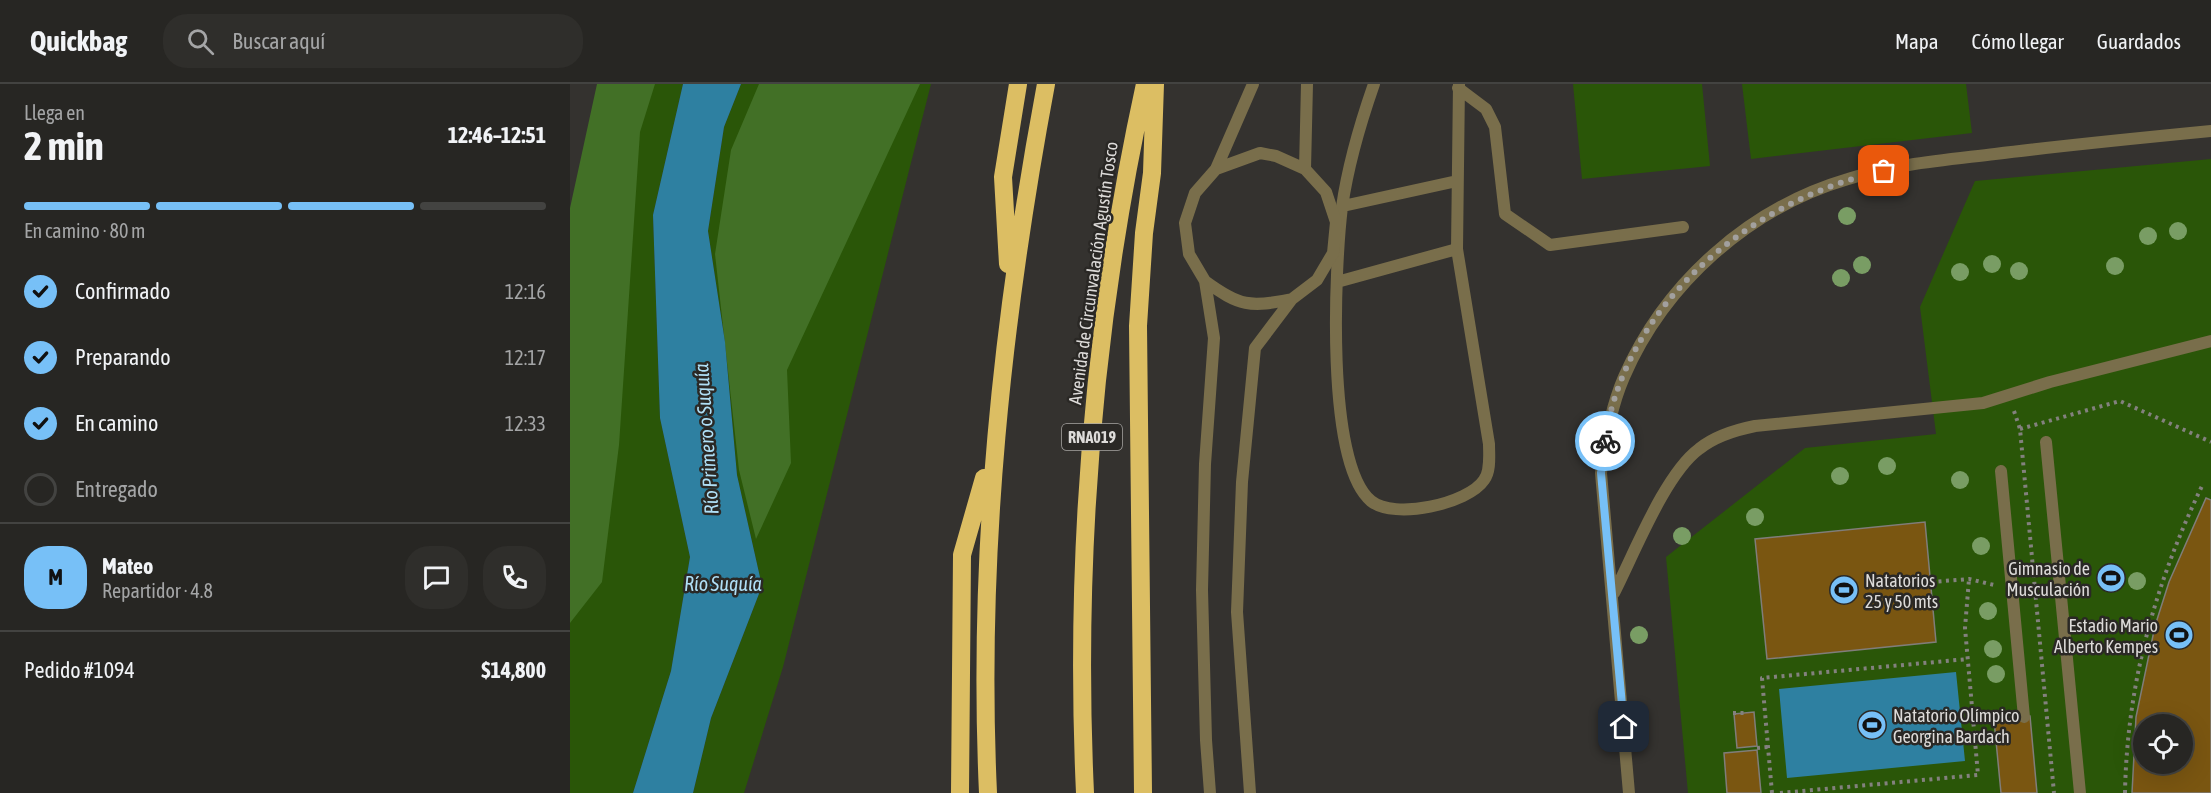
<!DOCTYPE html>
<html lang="es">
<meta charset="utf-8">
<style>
:root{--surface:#272623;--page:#2f2e2b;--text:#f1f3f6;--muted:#a4a5a6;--line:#434341;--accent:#77c0f7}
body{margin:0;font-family:"Asap Condensed",sans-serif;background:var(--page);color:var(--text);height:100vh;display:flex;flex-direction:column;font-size:22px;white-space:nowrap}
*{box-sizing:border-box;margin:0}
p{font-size:20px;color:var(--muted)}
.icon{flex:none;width:33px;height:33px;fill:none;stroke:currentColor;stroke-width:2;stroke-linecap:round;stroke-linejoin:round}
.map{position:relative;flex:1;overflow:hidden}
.details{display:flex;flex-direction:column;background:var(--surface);width:570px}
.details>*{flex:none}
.fabs{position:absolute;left:1563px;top:630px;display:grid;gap:12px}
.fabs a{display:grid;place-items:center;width:60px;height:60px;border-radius:50%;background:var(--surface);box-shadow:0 6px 24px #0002,0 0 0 2px var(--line);font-size:30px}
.pin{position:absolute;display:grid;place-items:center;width:51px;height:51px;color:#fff;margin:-26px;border-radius:12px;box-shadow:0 3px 9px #0006}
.courier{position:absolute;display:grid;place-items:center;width:60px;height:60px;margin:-30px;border:4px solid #77c0f7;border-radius:50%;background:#fff;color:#222;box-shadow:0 2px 8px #0007}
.headline em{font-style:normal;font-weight:700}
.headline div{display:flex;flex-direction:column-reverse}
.headline{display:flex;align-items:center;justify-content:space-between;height:102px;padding:0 24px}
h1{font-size:39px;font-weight:700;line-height:45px}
.bar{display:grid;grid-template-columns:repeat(4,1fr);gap:9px 6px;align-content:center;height:72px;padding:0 24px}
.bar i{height:8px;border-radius:4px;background:var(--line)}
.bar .on{background:var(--accent)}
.bar p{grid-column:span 4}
.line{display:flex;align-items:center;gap:15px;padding:0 24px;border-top:2px solid var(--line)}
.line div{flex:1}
.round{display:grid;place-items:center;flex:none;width:63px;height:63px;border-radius:24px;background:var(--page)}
ol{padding:0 24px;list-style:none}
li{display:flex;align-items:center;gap:18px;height:66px}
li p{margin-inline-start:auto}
li .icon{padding:6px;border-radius:50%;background:var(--accent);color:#111;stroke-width:4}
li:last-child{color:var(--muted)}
li i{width:33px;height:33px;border:3px solid var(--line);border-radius:50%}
header{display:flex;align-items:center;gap:36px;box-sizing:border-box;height:84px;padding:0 30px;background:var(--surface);border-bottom:2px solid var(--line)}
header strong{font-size:28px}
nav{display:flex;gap:33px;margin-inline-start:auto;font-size:21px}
.search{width:420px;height:54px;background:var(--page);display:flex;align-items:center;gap:15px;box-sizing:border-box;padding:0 21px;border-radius:24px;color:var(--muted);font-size:22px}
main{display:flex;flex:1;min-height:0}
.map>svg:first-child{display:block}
</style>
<header>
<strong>Quickbag</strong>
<div class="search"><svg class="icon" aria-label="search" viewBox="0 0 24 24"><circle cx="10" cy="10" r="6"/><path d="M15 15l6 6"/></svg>Buscar aquí</div>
<nav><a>Mapa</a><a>Cómo llegar</a><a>Guardados</a></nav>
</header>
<main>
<section class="details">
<div class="headline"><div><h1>2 min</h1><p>Llega en</p></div><em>12:46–12:51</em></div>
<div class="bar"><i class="on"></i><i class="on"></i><i class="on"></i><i></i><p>En camino · 80 m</p></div>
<ol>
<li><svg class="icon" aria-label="check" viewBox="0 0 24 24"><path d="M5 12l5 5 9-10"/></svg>Confirmado<p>12:16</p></li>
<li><svg class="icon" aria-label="check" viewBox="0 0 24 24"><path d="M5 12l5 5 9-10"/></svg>Preparando<p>12:17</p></li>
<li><svg class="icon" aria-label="check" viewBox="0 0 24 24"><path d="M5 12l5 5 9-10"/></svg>En camino<p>12:33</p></li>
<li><i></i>Entregado</li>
</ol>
<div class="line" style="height:108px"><b class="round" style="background:var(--accent);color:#111">M</b><div><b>Mateo</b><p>Repartidor · 4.8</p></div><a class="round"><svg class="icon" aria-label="chat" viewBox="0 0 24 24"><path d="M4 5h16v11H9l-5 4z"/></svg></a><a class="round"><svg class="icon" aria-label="phone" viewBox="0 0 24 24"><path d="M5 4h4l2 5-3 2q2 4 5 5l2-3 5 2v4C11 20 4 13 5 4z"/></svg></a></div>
<div class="line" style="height:78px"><div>Pedido #1094</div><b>$14,800</b></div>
</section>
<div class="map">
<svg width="1641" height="709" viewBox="0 0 1641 709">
<rect width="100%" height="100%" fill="#34322f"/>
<path fill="#2a5608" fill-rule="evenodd" d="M41,0H113L83,131L90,334L120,473L101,587L63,709H0V136Z
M171,0H361L213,583L174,709H123L141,634L192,502L167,391L155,258L138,147L154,43Z
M1003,0H1132L1140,82L1012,95Z
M1172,0H1396L1402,49L1181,75Z
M1641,75V709H1118L1096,473L1235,364L1366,350L1350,223L1405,97ZM1574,640H1612V680H1574Z"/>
<path fill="#427026" d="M27,0H85L70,48L49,361L32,498L0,539V124Z
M189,0H350L217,286L221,379L186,455L169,386L145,170L161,66Z"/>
<path fill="#2e80a1" d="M113,0H171L154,43L138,147L155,258L167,391L192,502L141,634L123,709H63L101,587L120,473L90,334L83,131Z
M1386,588L1395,677L1217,694L1209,605Z"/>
<path fill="#7a5611" stroke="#807d7a" stroke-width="1.5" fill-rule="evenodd" d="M1636,414L1641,416V709H1562L1566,633L1585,542L1599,498ZM1574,640H1612V680H1574Z
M1355,438L1366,558L1197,575L1185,455Z
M1184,628L1187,662L1167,664L1164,630Z
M1460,632L1467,709H1431L1424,636Z
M1187,666L1191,709H1157L1154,669Z"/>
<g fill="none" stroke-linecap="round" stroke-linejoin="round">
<path stroke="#83817e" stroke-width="4" stroke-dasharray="3 4.5" stroke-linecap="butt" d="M1444,327L1450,345L1484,709
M1450,345L1550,317L1641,358
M1361,498L1399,495L1424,501
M1163,629H1178
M1187,664L1198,663
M1202,709L1192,594L1398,575
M1210,709L1408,691L1395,544L1399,495
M1555,709C1557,600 1585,500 1632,402"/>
<path stroke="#796e4b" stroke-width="12" d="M804,0C790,40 778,81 772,123C765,180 755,379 801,417C824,436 898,420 914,396C921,387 919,371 919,360L887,165L889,0
M888,4L916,25L925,43L935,130L980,161L1113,143
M773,122L887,97
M767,198L887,165
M1476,358L1510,709
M1431,387L1454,633
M1044,509C1064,470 1095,390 1129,365C1145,352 1165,346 1185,342L1413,319L1480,298L1641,257
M1059,709L1031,389C1035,356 1041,323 1054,293C1095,199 1179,124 1278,95C1325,80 1376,76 1425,70C1497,61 1569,54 1641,47"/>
<path stroke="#796e4b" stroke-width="12" d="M646,85L683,0
M735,85L737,0
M635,197C669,222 680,224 722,215
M640,709L636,656L632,506L635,380L644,254L635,197L619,170L615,139L625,109L646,85L690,69L706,72L735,85L756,108L766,138L763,169L747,196L722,215L685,264L672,398L667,528L680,709"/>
<path stroke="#dcbe63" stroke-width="18" d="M438,180L433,93L448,0
M390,709L392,471L414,394
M418,709C407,470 432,235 476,0
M515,709C504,471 524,233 575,0
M573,709L568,242L574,149L582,89L585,0"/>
</g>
<g fill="#799d64">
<circle cx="1277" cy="132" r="9"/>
<circle cx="1608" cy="147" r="9"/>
<circle cx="1578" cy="152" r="9"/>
<circle cx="1422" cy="180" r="9"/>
<circle cx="1292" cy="181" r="9"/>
<circle cx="1545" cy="182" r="9"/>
<circle cx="1449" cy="187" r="9"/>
<circle cx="1390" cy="188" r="9"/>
<circle cx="1271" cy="194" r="9"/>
<circle cx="1317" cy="382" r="9"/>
<circle cx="1270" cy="392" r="9"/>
<circle cx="1390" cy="396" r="9"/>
<circle cx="1185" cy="433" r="9"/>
<circle cx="1112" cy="452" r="9"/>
<circle cx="1411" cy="462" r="9"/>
<circle cx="1567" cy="497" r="9"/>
<circle cx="1418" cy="527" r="9"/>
<circle cx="1069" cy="551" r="9"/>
<circle cx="1423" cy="565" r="9"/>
<circle cx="1426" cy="590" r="9"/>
</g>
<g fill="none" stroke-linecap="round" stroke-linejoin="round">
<path stroke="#a2a09e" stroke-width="6" stroke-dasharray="0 10.8" d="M1035,357C1054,219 1184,114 1314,87"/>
<path stroke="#77c0f7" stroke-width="8" d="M1035,357L1031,389L1054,643"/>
</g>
<defs>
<g id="stadium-disc" transform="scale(1.5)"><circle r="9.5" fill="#77c0f7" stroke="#2a2825"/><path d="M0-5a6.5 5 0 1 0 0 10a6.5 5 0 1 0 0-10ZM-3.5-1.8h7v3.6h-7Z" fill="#111"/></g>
</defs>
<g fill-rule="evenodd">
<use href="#stadium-disc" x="1541" y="494"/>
<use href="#stadium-disc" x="1274" y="506"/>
<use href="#stadium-disc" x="1609" y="551"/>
<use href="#stadium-disc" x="1302" y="641"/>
</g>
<g text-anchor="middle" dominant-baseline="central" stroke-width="5" stroke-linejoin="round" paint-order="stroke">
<rect fill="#2a2825" stroke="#a7a5a3" stroke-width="1.5" x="492" y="340" width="60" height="26" rx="4.5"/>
<g font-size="16" font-weight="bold" fill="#dddbd9">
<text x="522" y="353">RNA019</text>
</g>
<g font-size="18" fill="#dddbd9" stroke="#2a2825">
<text transform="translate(523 189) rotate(-82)">Avenida de Circunvalación Agustín Tosco</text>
</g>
<g font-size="18" fill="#dddbd9" stroke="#2a2825" text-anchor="end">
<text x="1520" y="484">Gimnasio de<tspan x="1520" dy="21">Musculación</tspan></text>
<text x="1295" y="496" text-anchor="start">Natatorios<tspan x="1295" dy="21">25 y 50 mts</tspan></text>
<text x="1588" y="541">Estadio Mario<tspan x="1588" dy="21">Alberto Kempes</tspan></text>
<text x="1323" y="631" text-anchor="start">Natatorio Olímpico<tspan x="1323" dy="21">Georgina Bardach</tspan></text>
</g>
<g font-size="20" font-style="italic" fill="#afdff6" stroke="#2a2825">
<text transform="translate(136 355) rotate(-94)">Río Primero o Suquía</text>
<text x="153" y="499">Río Suquía</text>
</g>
</g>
</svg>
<div class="fabs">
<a><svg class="icon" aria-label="locate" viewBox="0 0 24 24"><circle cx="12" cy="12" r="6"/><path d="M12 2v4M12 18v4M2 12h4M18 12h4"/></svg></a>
</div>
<div class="pin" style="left:1314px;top:87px;background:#ea580c"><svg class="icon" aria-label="bag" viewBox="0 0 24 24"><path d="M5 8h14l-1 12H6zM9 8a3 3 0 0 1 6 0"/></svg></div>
<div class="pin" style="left:1054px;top:643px;background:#1f2937"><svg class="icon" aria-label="home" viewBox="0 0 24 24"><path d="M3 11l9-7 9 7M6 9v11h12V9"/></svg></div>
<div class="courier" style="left:1035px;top:357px"><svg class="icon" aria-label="bike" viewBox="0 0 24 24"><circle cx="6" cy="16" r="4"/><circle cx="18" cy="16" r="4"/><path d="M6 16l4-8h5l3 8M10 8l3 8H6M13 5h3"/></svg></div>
</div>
</main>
